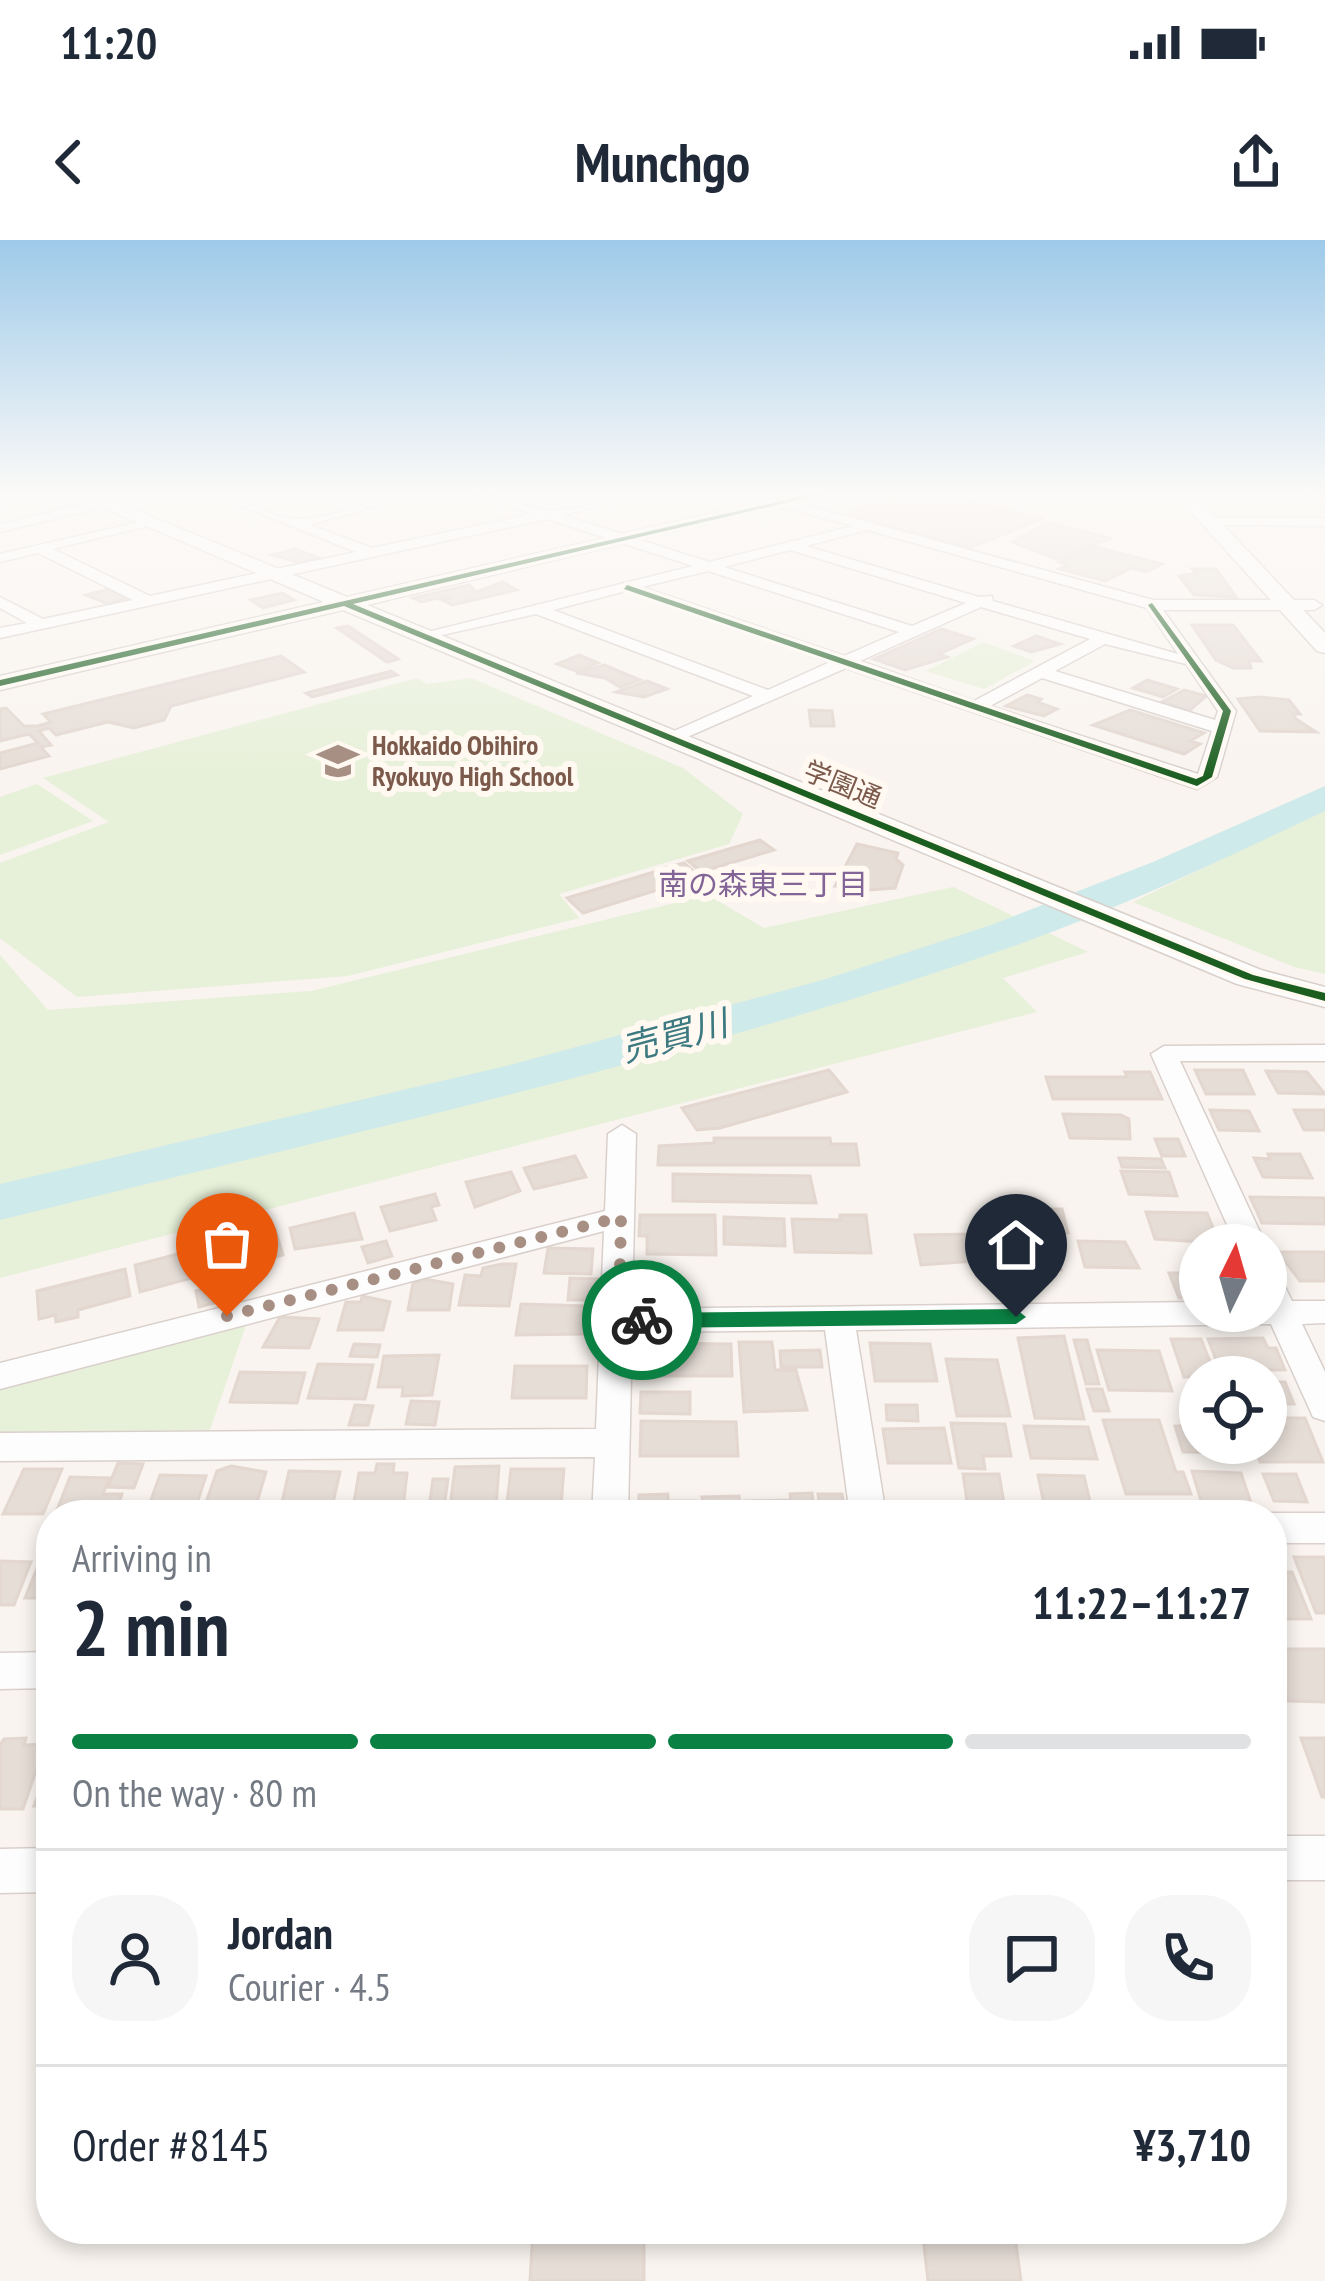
<!DOCTYPE html>
<meta charset="utf-8">
<style>
:root{--surface:#fff;--page:#f6f6f7;--text:#1f2937;--muted:#747a83;--line:#e0e1e3;--accent:#0b8043}
body{margin:0;font-family:"PT Sans Narrow","Noto Sans JP",sans-serif;background:var(--page);color:var(--text);height:100vh;display:flex;flex-direction:column;font-size:45px;white-space:nowrap}
*{box-sizing:border-box;margin:0}
p{font-size:39px;color:var(--muted)}
.icon{flex:none;width:66px;height:66px;fill:none;stroke:currentColor;stroke-width:2;stroke-linecap:round;stroke-linejoin:round}
.map{position:relative;flex:1;overflow:hidden}
.sheet{position:absolute;left:36px;top:1260px;width:1251px;height:744px;display:flex;flex-direction:column;background:var(--surface);border-radius:48px;box-shadow:0 6px 18px #0003}
.sheet>*{flex:none}
.needle{width:78px;rotate:5deg}
.buttons{position:absolute;left:1179px;top:984px;display:grid;gap:24px}
.buttons a{display:grid;place-items:center;width:108px;height:108px;border-radius:50%;background:var(--surface);box-shadow:0 6px 18px #0003;font-size:60px}
.pin{position:absolute;display:grid;place-items:center;width:102px;height:102px;color:#fff;margin:-123px -51px;border-radius:50% 50% 50% 0;rotate:-45deg;box-shadow:0 0 12px #0007}
.pin .icon{rotate:45deg}
.courier{position:absolute;display:grid;place-items:center;width:120px;height:120px;margin:-60px;border:9px solid #0b8043;border-radius:50%;background:#fff;color:#222;box-shadow:0 3px 15px #0007}
.head em{font-style:normal;font-weight:700}
.head div{display:flex;flex-direction:column-reverse}
.head{display:flex;align-items:center;justify-content:space-between;height:204px;padding:0 36px}
h1{font-size:78px;font-weight:700;line-height:90px}
.bar{display:grid;grid-template-columns:repeat(4,1fr);gap:18px 12px;align-content:center;height:144px;padding:0 36px}
.bar i{height:15px;border-radius:9px;background:var(--line)}
.bar .selected{background:var(--accent)}
.bar p{grid-column:span 4}
.line{display:flex;align-items:center;gap:30px;padding:0 36px;border-top:3px solid var(--line)}
.line div{flex:1}
.round{display:grid;place-items:center;flex:none;width:126px;height:126px;border-radius:48px;background:var(--page)}
.status{display:flex;justify-content:space-between;align-items:center;height:84px;padding:0 60px;background:var(--surface);direction:ltr}
.status svg{height:33px;fill:currentColor}
header{display:flex;justify-content:space-between;align-items:center;height:156px;padding:0 36px;background:var(--surface);font-size:54px;font-weight:700}
.map>svg:first-child{display:block}
</style>
<div class="status"><b>11:20</b><svg viewBox="0 0 49 12"><path d="M0 12V9h3v3zM5 12V6h3v6zM10 12V3h3v9zM15 12V0h3v12zM26 1h20v11H26zM47 4h2v5h-2z"/></svg></div>
<header><svg class="icon" aria-label="back" viewBox="0 0 24 24"><path d="M15 5l-7 7 7 7"/></svg>Munchgo<svg class="icon" aria-label="share" viewBox="0 0 24 24"><path d="M12 15V3M7 8l5-5 5 5M5 13v7h14v-7"/></svg></header>
<div class="map">
<svg width="1325" height="2041" viewBox="0 0 1325 2041">
<rect width="100%" height="100%" fill="#f9f4ef"/>
<path fill="#e7f0d9" d="M983,402L1035,421L984,449L926,431Z
M417,438L427,444L471,438L683,528L743,574L729,604L559,654L579,678L348,736L77,757L0,698V623L109,582L43,538Z
M37,544L93,581L0,615V557Z
M1325,569V734L1294,727L1133,662Z
M953,647L1088,712L1003,738L1037,772L0,1038V715L48,770L311,751L708,655L764,688Z
M246,1085L210,1190L0,1192V1147Z"/>
<g fill="none" stroke-linecap="round" stroke-linejoin="round">
<path fill="#cfeaeb" fill-rule="evenodd" d="M1325,546V571C1224,619 1123,667 1017,705C685,821 341,895 0,980V944L506,826L826,739L991,685L1153,622Z"/>
</g>
<path fill="#e6ddd6" stroke="#e3d7d0" stroke-width="3" d="M903,253H938L1042,279L970,308L847,274Z
M1048,282L1110,298L1059,320L1012,302Z
M1095,307L1162,324L1146,332L1132,328L1105,341L1059,329L1068,325L1059,322Z
M295,309L319,318L301,323L272,315Z
M1192,329H1216L1236,357L1194,355L1179,336L1196,333Z
M503,342L517,350L452,365L442,360L450,358L446,356L421,362L413,358L469,345L476,352Z
M109,349L129,358L108,364L86,355Z
M282,353L294,360L263,368L251,360Z
M1192,385H1233L1261,421H1249L1251,428H1233L1216,420Z
M348,386L398,419L387,422L337,388Z
M941,389L973,399L939,414L947,417L905,430L874,419Z
M1036,396L1060,404L1031,412L1014,406Z
M579,415L598,423L576,431L557,424Z
M281,416L304,432L171,466L164,480L134,488L108,482L56,495L49,488L39,491L51,505L41,507L49,516L0,529V513L38,503L29,494L0,501V469L6,468L24,486H38L51,482L43,474Z
M604,425L640,440L620,447L605,438L576,433Z
M391,431L397,435L312,457L306,453Z
M1147,440L1177,449L1163,457L1133,448Z
M647,441L667,449L644,457L616,452Z
M1184,450L1206,456L1189,471L1162,462Z
M1027,455L1041,459L1037,462L1057,469L1044,476L1006,466Z
M1259,457L1289,460L1300,474H1293L1296,479L1316,492L1260,491L1238,459Z
M809,470L832,471L834,486H811Z
M1130,470L1204,493L1190,501L1200,504L1184,514L1093,485Z
M760,600L774,610L701,632L688,621Z
M857,604L898,613L896,619L903,625L895,648L840,652L842,647L835,646Z
M684,623L699,636L677,642L662,629Z
M654,632L670,646L583,673L567,658Z
M829,830L847,852L720,888L697,890L682,868Z
M1195,830H1243L1254,854H1206Z
M1266,831L1307,832L1325,854L1278,853Z
M1125,832H1150L1162,859H1053L1046,837H1127Z
M1210,870L1249,871L1259,891L1219,890Z
M1294,870H1325V890H1304Z
M1063,874L1121,875L1129,879L1130,899L1070,898Z
M714,898H830L831,904H856L859,925H658L659,906L714,903Z
M1155,899H1178L1185,916H1162Z
M1268,914H1300L1312,938L1263,937L1254,918L1270,919Z
M575,916L586,937L534,949L524,928Z
M1119,918L1161,919L1165,928L1122,927Z
M1121,931L1169,932L1177,956L1129,954Z
M511,932L520,951L475,967L466,942Z
M673,934L810,936L816,963L673,961Z
M435,954L439,965L431,967L436,980L390,991L381,967Z
M1250,957L1325,958V984L1262,983Z
M1046,969H1062L1068,993L1052,992Z
M1146,972L1207,973L1219,1003L1155,999Z
M354,973L362,999L295,1009L290,988Z
M640,975H715L716,1015L647,1014V996H639Z
M840,975H866L871,1013L795,1012L792,979L840,980Z
M724,977L784,979L785,1006L724,1004Z
M275,989L283,1015L235,1028L228,1002Z
M976,994L985,998L991,1020L921,1025L915,995Z
M386,1001L392,1016L368,1023L362,1007Z
M1078,1001L1125,1002L1139,1028L1085,1027Z
M1001,1002H1053L1061,1030L1007,1029Z
M212,1005L218,1031L140,1052L135,1025Z
M548,1008L593,1009L591,1034L544,1033Z
M1278,1012H1325V1041H1300Z
M502,1024H516L509,1066L459,1065L465,1035L481,1036L483,1028Z
M125,1029L130,1056L78,1070V1077L56,1082L55,1075L39,1079L37,1051Z
M1169,1033H1200V1058H1179Z
M570,1038L598,1039L596,1060H568Z
M424,1039L453,1044L449,1070H408L413,1043Z
M220,1044L224,1060L199,1067L196,1051Z
M362,1056L390,1062L383,1090H338L346,1062H361Z
M521,1064L588,1066L585,1094L516,1095Z
M280,1077L319,1079L309,1108L263,1107Z
M1064,1096L1084,1179L1035,1178L1018,1098Z
M1263,1098L1268,1108H1276L1285,1130H1220L1208,1099Z
M1171,1099H1201L1216,1137H1184Z
M1074,1100H1087L1099,1144H1086Z
M739,1102H772L775,1130H796L807,1170L744,1172Z
M644,1103L731,1104L732,1136H643Z
M870,1103L930,1104L937,1141H875Z
M354,1104L380,1105L377,1117L350,1116Z
M820,1110L822,1127H781L780,1111Z
M1097,1110L1159,1111L1172,1151L1109,1150Z
M439,1115L432,1155L402,1156L403,1147H378L384,1116Z
M946,1119L997,1120L1010,1176H957Z
M318,1124L373,1125L365,1159L308,1158Z
M515,1126H587L586,1158H512Z
M240,1132L305,1133L297,1163L230,1162Z
M1266,1142H1285L1294,1164H1266Z
M1087,1149H1102L1109,1171H1094Z
M641,1152H690V1174L640,1173Z
M411,1161L439,1162L435,1185L406,1184Z
M355,1165L373,1166L368,1185H349Z
M886,1165H917L918,1181L887,1180Z
M1282,1178H1305L1323,1222H1260L1254,1203H1266V1188H1286Z
M1103,1180H1159L1176,1232H1183L1191,1254H1126Z
M641,1181L736,1182L738,1216H640Z
M951,1183L1005,1184L1011,1216H983L985,1229L959,1228Z
M1024,1186L1088,1187L1097,1219L1031,1218Z
M1175,1186H1200V1203H1233L1237,1213L1183,1212Z
M944,1188L951,1223H888L883,1189Z
M118,1223L143,1224L134,1248L108,1247Z
M377,1224H394L393,1233H407L403,1268H353L359,1233H375Z
M231,1226L266,1232L255,1269L204,1268L217,1231Z
M499,1226L496,1267H450L455,1227Z
M24,1229H62L43,1274H3Z
M511,1229H564L561,1266L506,1271Z
M289,1231L340,1232L332,1267H281Z
M1192,1231L1241,1233L1254,1272L1204,1271Z
M963,1234H999L1006,1275H969Z
M1263,1234H1296L1307,1262L1274,1261Z
M160,1235L206,1236L194,1272L147,1271Z
M1038,1235L1084,1236L1093,1275L1046,1274Z
M70,1237L109,1238L103,1254H122L115,1275H55Z
M433,1239H448L443,1275H428Z
M812,1253L814,1275H746L745,1261L791,1260L790,1254Z
M668,1254V1261H696L697,1275H639V1255Z
M818,1254H842L845,1275H821Z
M739,1256L740,1275H703L702,1257Z
M1294,1317H1325V1373H1316Z
M0,1321L31,1322L14,1365H0Z
M40,1321H51V1358H25Z
M1272,1332H1292L1311,1379H1272Z
M1272,1409H1325V1462L1288,1461Z
M26,1498L24,1505L45,1504L23,1569H0V1505L4,1499Z
M1301,1498H1325V1557H1322Z
M51,1515V1566H34Z
M533,1989H644V2041H530Z
M922,1989H1014L1021,2041H928Z"/>
<g fill="none" stroke-linecap="round" stroke-linejoin="round">
<g stroke="#d9d0cc" stroke-width="3">
<path id="street" d="M14,253H38L0,264V256Z
M209,253C241,253 270,280 300,279C341,278 380,253 422,253L310,285L372,308L532,274L474,253C501,253 523,270 549,270C583,272 619,253 654,253L563,275L709,322L853,286L778,266L783,259L1153,360H1314L1322,365L1314,370H1163L1236,471L1217,537L1197,549L846,428L671,504L662,499L665,495L753,456L536,374L420,400V394L693,326L547,279L0,398V388L27,383L0,368V357L43,379L133,360L38,313L0,322V314L152,279V285L53,309L150,356L356,312ZM867,290L1147,368L1178,414L993,361L992,356L979,357L806,306ZM790,310L966,363L912,386L724,327ZM708,331L899,392L844,416L642,347ZM626,351L830,422L768,450L553,370ZM981,367L1090,399L974,461L860,421ZM1105,404L1186,424L1218,471L1215,480L1055,431ZM1042,438L1212,491L1198,534L990,466Z
M1310,253H1324L1325,265Z
M103,259L108,266L0,292V284Z
M1211,278H1325V286L1206,285Z
M1325,805V821H1180L1266,1005H1236L1151,814L1164,806Z
M622,885L636,894L632,1069L1200,1062V1071H1266V1028L1277,1031L1292,1061H1325V1083L1302,1084L1325,1132V1181L1313,1177L1271,1084L856,1090L886,1275H850L825,1090L632,1092L628,1275H592L595,1217L0,1221V1193L596,1189L604,991L0,1149V1123L605,971L608,894Z
M1272,1273H1325V1303H1272V1275H1265Z
M51,1412V1448L0,1449V1413Z
M1272,1596H1325V1640H1272Z
M51,1608V1652L0,1653V1609Z"/>
</g>
<g stroke="#d9d0ca" stroke-width="3">
<path id="secondary" d="M69,253H94L347,357L801,253H834L367,365L1261,730L1325,747V767L1237,744L343,370L0,450V436L324,362Z
M1174,253H1193L1325,393V413L1317,411Z"/>
</g>
<use href="#street" fill="#fefdfd" fill-rule="evenodd"/>
<use href="#secondary" fill="#fefdfd" fill-rule="evenodd"/>
<g stroke="#fff9f2" stroke-width="7">
<path id="cycleway" d="M816,253H828L353,364L1253,735L1325,753V761L1245,739L344,366L0,446V440Z
M627,345L1196,539L1203,536L1223,471L1148,365L1152,363L1231,471L1212,537L1197,546L624,349Z"/>
</g>
<use href="#cycleway" fill="#1b5e20" fill-rule="evenodd"/>
</g>
<linearGradient id="sky" x2="0" y2="1"><stop stop-color="#9ecae9"/><stop offset="0.47" stop-color="#fcfaf8"/><stop offset="1" stop-color="#fcfaf8" stop-opacity="0"/></linearGradient>
<rect width="1325" height="539" fill="url(#sky)"/>
<path fill="#0b8043" d="M1016,1069L1026,1077L1016,1084L642,1088L631,1080L642,1073Z"/>
<g fill="none" stroke-linecap="round" stroke-linejoin="round">
<path stroke="#a78f84" stroke-width="12" stroke-dasharray="0 21.6" d="M227,1076L621,977L619,1081L642,1080"/>
</g>
<defs>
<g id="school-bare" transform="scale(3.24)"><path d="M0-5L7-2L0 1L-7-2ZM-4 1L0 2.5L4 1V4Q0 6-4 4Z" fill="#a78f84" stroke="#fff9f2" stroke-width="2.5" paint-order="stroke"/></g>
</defs>
<g fill-rule="evenodd">
<use href="#school-bare" x="338" y="521"/>
</g>
<g text-anchor="middle" dominant-baseline="central" stroke-width="12" stroke-linejoin="round" paint-order="stroke">
<g font-size="27" font-weight="bold" fill="#7b594b" stroke="#fff9f2" text-anchor="start">
<text x="372" y="505">Hokkaido Obihiro<tspan x="372" dy="31">Ryokuyo High School</tspan></text>
</g>
<g font-size="27" fill="#7b594b" stroke="#fff9f2">
<text transform="translate(843 544) rotate(22)">学園通</text>
</g>
<g font-size="30" fill="#826496" stroke="#fff9f2">
<text x="763" y="643">南の森東三丁目</text>
</g>
<g font-size="36" font-style="italic" fill="#3d7980" stroke="#fff9f2">
<text transform="translate(674 795) rotate(-15)">売買川</text>
</g>
</g>
</svg>
<div class="buttons">
<a><svg class="needle" viewBox="-14 -14 28 28"><path d="M0-13l5 13h-10z" fill="#e53935"/><path d="M0 13l5-13h-10z" fill="#747a83"/></svg></a>
<a><svg class="icon" aria-label="locate" viewBox="0 0 24 24"><circle cx="12" cy="12" r="6"/><path d="M12 2v4M12 18v4M2 12h4M18 12h4"/></svg></a>
</div>
<div class="pin" style="left:227px;top:1076px;background:#ea580c"><svg class="icon" aria-label="bag" viewBox="0 0 24 24"><path d="M5 8h14l-1 12H6zM9 8a3 3 0 0 1 6 0"/></svg></div>
<div class="pin" style="left:1016px;top:1077px;background:#1f2937"><svg class="icon" aria-label="home" viewBox="0 0 24 24"><path d="M3 11l9-7 9 7M6 9v11h12V9"/></svg></div>
<div class="courier" style="left:642px;top:1080px"><svg class="icon" aria-label="bike" viewBox="0 0 24 24"><circle cx="6" cy="16" r="4"/><circle cx="18" cy="16" r="4"/><path d="M6 16l4-8h5l3 8M10 8l3 8H6M13 5h3"/></svg></div>
<section class="sheet">
<div class="head"><div><h1>2 min</h1><p>Arriving in</p></div><em>11:22–11:27</em></div>
<div class="bar"><i class="selected"></i><i class="selected"></i><i class="selected"></i><i></i><p>On the way · 80 m</p></div>
<div class="line" style="height:216px"><a class="round"><svg class="icon" aria-label="person" viewBox="0 0 24 24"><circle cx="12" cy="8" r="4"/><path d="M4 21q1-7 8-7t8 7"/></svg></a><div><b>Jordan</b><p>Courier · 4.5</p></div><a class="round"><svg class="icon" aria-label="chat" viewBox="0 0 24 24"><path d="M4 5h16v11H9l-5 4z"/></svg></a><a class="round"><svg class="icon" aria-label="phone" viewBox="0 0 24 24"><path d="M5 4h4l2 5-3 2q2 4 5 5l2-3 5 2v4C11 20 4 13 5 4z"/></svg></a></div>
<div class="line" style="height:156px"><div>Order #8145</div><b>¥3,710</b></div>
</section>
</div>
